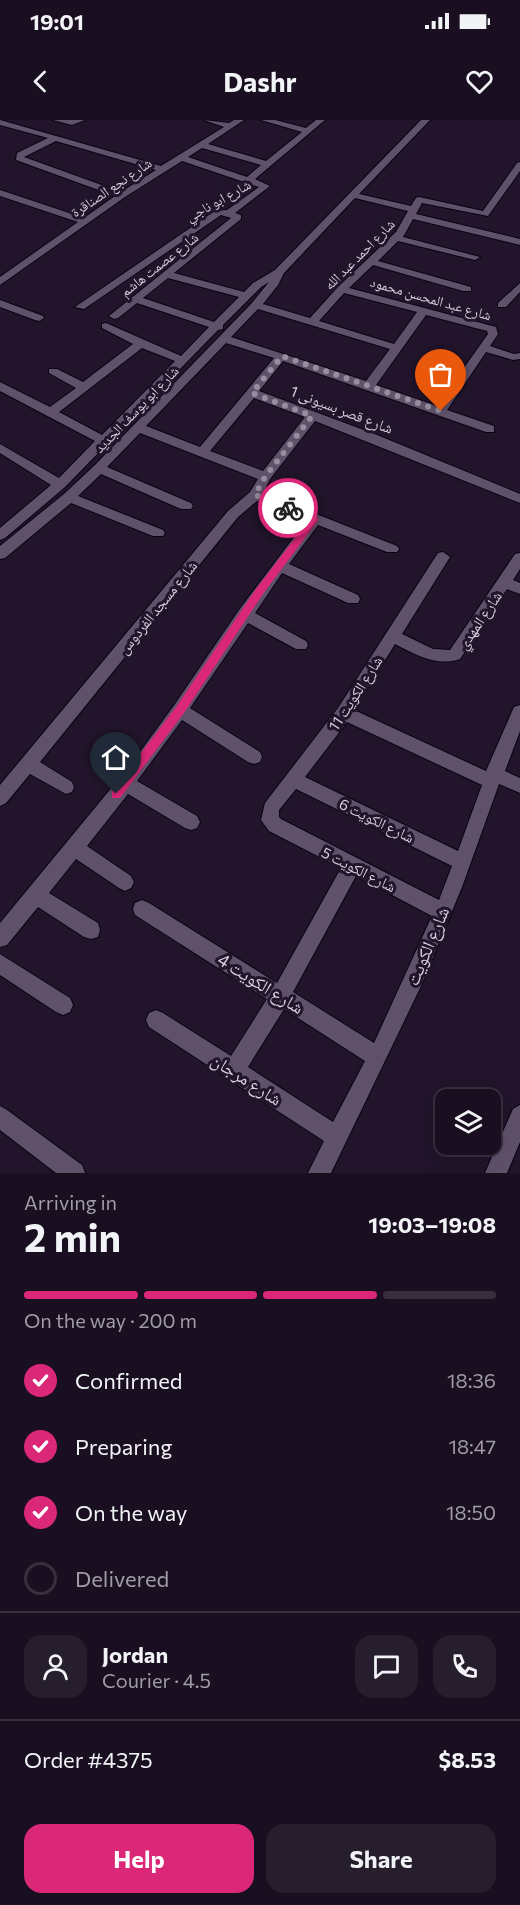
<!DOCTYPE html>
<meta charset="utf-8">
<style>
:root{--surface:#190f20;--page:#261d2d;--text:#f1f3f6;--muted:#9f9ca5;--line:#372f3e;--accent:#db2777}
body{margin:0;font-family:Commissioner,"Noto Naskh Arabic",sans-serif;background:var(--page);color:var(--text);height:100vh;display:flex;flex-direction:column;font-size:22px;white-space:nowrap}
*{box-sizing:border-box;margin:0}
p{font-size:20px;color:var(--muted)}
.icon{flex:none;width:33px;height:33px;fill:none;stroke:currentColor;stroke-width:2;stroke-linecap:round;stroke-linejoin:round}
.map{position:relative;height:1053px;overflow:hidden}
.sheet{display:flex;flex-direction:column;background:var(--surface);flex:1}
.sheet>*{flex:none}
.fabs{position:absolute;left:435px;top:969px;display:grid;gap:12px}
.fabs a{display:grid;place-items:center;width:66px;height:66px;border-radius:12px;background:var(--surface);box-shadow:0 6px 24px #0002,0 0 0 2px var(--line);font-size:30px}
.pin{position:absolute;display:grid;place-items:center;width:51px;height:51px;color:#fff;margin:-62px -26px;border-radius:50% 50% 50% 0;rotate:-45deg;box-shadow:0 0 6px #0007}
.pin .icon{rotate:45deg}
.courier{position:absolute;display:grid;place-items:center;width:60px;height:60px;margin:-30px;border:4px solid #db2777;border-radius:50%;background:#fff;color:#222;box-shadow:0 2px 8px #0007}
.overview em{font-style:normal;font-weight:700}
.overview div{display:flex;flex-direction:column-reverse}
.overview{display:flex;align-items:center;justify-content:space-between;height:102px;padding:0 24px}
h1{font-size:39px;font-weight:700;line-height:45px}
.bar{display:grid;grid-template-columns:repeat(4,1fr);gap:9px 6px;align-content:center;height:72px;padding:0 24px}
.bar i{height:8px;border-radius:4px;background:var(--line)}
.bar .selected{background:var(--accent)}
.bar p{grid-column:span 4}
.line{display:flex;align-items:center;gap:15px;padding:0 24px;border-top:2px solid var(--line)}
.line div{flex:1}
.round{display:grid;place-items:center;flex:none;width:63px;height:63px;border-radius:18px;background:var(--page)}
ol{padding:0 24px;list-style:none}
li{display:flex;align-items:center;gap:18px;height:66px}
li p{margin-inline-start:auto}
li .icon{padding:6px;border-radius:50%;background:var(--accent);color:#fff;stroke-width:4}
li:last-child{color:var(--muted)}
li i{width:33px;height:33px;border:3px solid var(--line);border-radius:50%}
.primary-button{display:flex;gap:12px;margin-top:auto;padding:12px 24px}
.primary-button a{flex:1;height:69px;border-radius:18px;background:var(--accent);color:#fff;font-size:24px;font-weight:700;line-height:69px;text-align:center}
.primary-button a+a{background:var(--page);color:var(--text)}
.status{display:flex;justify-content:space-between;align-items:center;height:42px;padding:0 30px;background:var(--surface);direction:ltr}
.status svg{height:16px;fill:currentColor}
header{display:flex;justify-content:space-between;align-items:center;height:78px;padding:0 24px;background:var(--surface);font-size:27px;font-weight:700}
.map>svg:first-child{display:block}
</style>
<div class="status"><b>19:01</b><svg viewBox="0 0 49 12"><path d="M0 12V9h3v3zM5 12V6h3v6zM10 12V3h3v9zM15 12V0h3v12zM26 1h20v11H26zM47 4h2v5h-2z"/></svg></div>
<header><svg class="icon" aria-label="back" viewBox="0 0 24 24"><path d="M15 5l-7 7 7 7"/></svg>Dashr<svg class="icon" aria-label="heart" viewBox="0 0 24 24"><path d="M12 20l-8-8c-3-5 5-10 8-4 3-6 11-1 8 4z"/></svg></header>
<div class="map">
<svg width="520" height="1053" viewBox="0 0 520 1053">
<rect width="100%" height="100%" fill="#21142b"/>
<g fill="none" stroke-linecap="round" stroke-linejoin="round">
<g stroke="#0b0213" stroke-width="2">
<path id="minor" d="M0,0L161,46L224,7L204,0L229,3L234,0H244L208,24L266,41L302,12L261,0H275L306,8L316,0H325L255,59L270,66L235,93L241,95V99L174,153L244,172L253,163L275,150L421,0H430L359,74L411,86L416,78L419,77L483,91L517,43L520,42V51L488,96L422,83L416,94L520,119V125L413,99L403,117L480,137L475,140L398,121L378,141L471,167V171H463L373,145L349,168L496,207L498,214L490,226L514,234L520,233V239L513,240L486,232L447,290L494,306V312H486L283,241L259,271L377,315L520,374V383L315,301L270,359L263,373L397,426L399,429L397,432H387L318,405L289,444L358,475L360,479L358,483H348L282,453L255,493L306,521L308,525L306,529H296L248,503L190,588L260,632L262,637L260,642L254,644L248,642L182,600L137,661L197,696L200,702L197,708L191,710L185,708L128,674L87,726L131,756L134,762L131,768L125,771L119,768L76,739L49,773L98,803L100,810L98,817L91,819L84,817L38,787L7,825L0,827V803L132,643L175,584L239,490L307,400L257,381L238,397L40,642L72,662L74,667L72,672L66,674L30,654L6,683L0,686V665L228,391L250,372L258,359L140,313L107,347L191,383L193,386L191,389H181L101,354L78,376L163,410L165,413L163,416H153L71,383L5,438L0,439V426L64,374L95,345L252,183L269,162L261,167L223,205V209L218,210L65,367L5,418L0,420V408L51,365L0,333V324L59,358L95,321L0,271V262L50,287L76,268L49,253V249H57L83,262L133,224L102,208V204L106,203L181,236L209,207L137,183L118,198L114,199L109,196L231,98L221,95L84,189L75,187L215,91L227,90L259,67L182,41L125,77L0,165V157L78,102L0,76V70L84,98L115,76L16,40L17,33L48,18L0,5ZM56,21L156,50L121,72L24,37ZM202,28L261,45L247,57L188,37ZM355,78L408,91L396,112L338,167L310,198L263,184L278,165L284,153ZM168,158L239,177L214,202L143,178ZM344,173L417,192L394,224L319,201ZM258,189L390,229L366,261L231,217ZM426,195L487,211L488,214L437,286L376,265ZM226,223L274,238L200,327L146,306ZM142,228L175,241L102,315L59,292ZM254,278L305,297L263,351L210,331Z
M53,0H85L72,5Z
M520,163V172L506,187H498V183Z
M0,180L43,196L44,198L39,201L35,200L0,187Z
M443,432L450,437L402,514L433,529L450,530L515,434L520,433V449L513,460L520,463V474L507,469L460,539C437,547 416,535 395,524L354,590L486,651L514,587L520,585V611L505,651L520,658V673L499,664L462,767L421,866L331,1053H308L324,1021L149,907L146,900L149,893L156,890L163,893L231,936L267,879L135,795L133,789L135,783L142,780L149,783L277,863L341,748L269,711L261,700L265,683L338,588L438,433ZM347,602L482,665L458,731L305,657ZM296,669L452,746L439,780L281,699L279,697V690ZM356,756L432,796L374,923L293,872ZM284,889L365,941L333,1002L248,947Z
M0,834L70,878L73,885L70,892L63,895L56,892L0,855Z
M520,985V1022L507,1053H485L513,989Z
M0,986L7,990L82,1045L85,1053H56L0,1010Z"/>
</g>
<use href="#minor" fill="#60516b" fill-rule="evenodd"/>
</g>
<path fill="#db2777" d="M288,385L319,399L263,474L184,593L120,678H112V671L176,587L256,469L309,400L285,390L284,388Z"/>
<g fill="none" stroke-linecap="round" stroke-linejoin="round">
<path stroke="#978d9f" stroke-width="6" stroke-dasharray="0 10.8" d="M288,388L255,375L265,357L312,296L252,273L282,236L441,291"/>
</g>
<g text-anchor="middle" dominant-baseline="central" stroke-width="6" stroke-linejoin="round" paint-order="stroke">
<g font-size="14" fill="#d7cede" stroke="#21142b">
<text transform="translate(111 67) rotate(-34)">شارع نجع الصناقرة</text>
<text transform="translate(218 80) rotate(-29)">شارع ابو ناجي</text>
<text transform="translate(359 134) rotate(-45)">شارع احمد عبد الله</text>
<text transform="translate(159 144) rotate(-38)">شارع عصمت هاشم</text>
<text transform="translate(431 178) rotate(16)">شارع عبد المحسن محمود</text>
<text transform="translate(136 289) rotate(-46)">شارع ابو يوسف الجديد</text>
</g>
<g font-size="15" fill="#d7cede" stroke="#21142b">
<text transform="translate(342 289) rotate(21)">شارع قصر بسيونى 1</text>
<text transform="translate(157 487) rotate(-51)">شارع مسجد الفردوس</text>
<text transform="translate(479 500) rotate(-56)">شارع المهدي</text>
<text transform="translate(355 573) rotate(-57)">شارع الكويت 11</text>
<text transform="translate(377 700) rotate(26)">شارع الكويت 6</text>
<text transform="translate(359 749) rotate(27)">شارع الكويت 5</text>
</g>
<g font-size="18" fill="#d7cede" stroke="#21142b">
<text transform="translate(427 826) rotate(-67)">شارع الكويت</text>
<text transform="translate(261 863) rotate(32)">شارع الكويت 4</text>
<text transform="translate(247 959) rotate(33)">شارع مرجان</text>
</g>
</g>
</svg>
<div class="fabs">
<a><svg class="icon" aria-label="layers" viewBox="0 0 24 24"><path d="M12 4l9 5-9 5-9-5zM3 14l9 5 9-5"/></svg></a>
</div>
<div class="pin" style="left:441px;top:291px;background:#ea580c"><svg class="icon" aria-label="bag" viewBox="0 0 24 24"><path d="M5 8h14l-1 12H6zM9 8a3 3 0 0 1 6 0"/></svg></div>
<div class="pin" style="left:116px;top:674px;background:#1f2937"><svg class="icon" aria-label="home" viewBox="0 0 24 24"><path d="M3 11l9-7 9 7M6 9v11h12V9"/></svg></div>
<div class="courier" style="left:288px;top:388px"><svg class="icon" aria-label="bike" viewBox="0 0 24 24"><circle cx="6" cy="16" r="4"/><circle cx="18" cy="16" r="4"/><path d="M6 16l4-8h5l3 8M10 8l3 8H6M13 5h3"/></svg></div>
</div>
<section class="sheet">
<div class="overview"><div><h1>2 min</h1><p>Arriving in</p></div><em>19:03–19:08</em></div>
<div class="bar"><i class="selected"></i><i class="selected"></i><i class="selected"></i><i></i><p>On the way · 200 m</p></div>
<ol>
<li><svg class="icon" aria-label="check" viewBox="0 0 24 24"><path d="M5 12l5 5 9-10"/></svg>Confirmed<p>18:36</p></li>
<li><svg class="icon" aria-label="check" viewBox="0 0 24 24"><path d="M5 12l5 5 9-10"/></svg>Preparing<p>18:47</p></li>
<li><svg class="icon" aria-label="check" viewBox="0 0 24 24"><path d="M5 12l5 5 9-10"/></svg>On the way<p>18:50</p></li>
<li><i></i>Delivered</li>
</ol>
<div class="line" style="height:108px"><a class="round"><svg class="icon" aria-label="person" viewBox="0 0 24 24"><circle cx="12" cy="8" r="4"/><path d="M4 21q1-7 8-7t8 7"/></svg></a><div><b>Jordan</b><p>Courier · 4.5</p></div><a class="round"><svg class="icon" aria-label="chat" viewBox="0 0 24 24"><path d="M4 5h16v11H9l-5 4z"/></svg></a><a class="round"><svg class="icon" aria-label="phone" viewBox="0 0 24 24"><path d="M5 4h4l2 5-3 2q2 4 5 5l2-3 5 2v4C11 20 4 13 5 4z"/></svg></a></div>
<div class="line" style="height:78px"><div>Order #4375</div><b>$8.53</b></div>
<div class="primary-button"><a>Help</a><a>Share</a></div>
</section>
